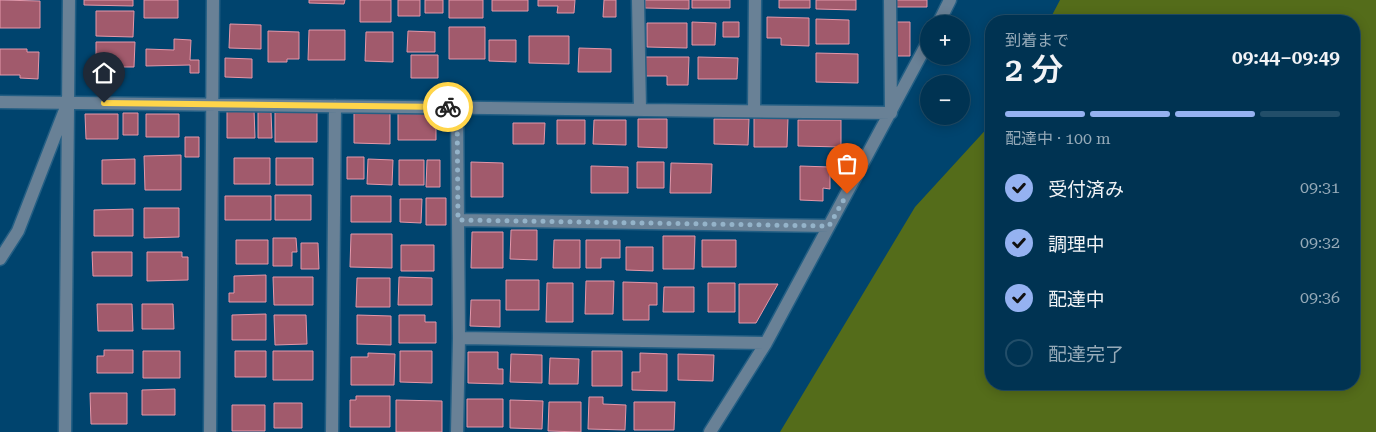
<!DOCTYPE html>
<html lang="ja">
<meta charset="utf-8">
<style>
:root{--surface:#003352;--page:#0e3f5c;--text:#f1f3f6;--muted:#95aab8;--line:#224e69;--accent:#95b2f1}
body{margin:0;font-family:"Roboto Serif","Noto Sans JP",serif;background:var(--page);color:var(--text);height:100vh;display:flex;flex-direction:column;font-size:19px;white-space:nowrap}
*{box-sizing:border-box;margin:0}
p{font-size:16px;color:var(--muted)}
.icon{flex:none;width:28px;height:28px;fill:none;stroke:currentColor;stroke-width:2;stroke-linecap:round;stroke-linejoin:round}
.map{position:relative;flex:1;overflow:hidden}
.side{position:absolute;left:985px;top:15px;width:375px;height:375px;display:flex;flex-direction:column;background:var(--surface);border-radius:20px;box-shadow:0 2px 12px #0003,0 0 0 1px var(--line)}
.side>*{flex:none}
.controls{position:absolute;left:920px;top:15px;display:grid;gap:10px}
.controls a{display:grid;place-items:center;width:50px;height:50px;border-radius:50%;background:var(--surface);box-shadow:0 2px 12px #0003,0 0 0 1px var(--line);font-size:25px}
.pin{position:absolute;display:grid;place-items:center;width:42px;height:42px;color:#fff;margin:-51px -21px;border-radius:50% 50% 50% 0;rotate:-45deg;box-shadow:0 0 5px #0007}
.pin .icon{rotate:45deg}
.courier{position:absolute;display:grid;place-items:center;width:50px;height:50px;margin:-25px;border:4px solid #ffd54a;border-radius:50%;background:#fff;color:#222;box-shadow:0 1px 6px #0007}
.overview em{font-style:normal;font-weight:600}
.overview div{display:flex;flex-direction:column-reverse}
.overview{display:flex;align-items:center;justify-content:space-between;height:85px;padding:0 20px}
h1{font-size:32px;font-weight:600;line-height:38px}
.bar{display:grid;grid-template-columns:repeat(4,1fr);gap:8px 5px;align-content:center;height:60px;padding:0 20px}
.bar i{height:6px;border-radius:4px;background:var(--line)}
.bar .on{background:var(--accent)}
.bar p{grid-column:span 4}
ol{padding:0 20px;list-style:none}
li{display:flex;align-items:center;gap:15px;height:55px}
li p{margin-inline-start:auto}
li .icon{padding:5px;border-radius:50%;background:var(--accent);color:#111;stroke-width:4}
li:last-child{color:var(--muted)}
li i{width:28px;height:28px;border:2px solid var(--line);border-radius:50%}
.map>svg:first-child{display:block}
</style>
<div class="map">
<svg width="1376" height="432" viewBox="0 0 1376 432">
<rect width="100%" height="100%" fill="#00446e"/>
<path fill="#546c1a" d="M1060,0H1376V432H780L915,207L991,124V384H1354V21H1049Z"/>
<path fill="#a15a6c" stroke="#e497a9" d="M0,0L40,1V28H0Z
M84,0H133V6L84,5Z
M144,0H178V18H144Z
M309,0H345L344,4L309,3Z
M360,0H391V22H360Z
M398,0H420V16H398Z
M425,0H443V13H425Z
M449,0H483V18H449Z
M492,0H528V11H492Z
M538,0H575L574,13H557L558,6H538Z
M604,0H616V17H603Z
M645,0H689V9L645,8Z
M692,0H730V8H692Z
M779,0H810V8H779Z
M816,0H856V10L816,9Z
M896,0H927V7H896Z
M96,11H134L133,37L96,36Z
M767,17L809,18V46L781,45V38H767Z
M816,19L849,20V44H816Z
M692,22L716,23L715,45H692Z
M723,22H739V37H723Z
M895,22H910V56H895Z
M647,23H687V48L647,47Z
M230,24L261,25V49L229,48Z
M449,27H485V59H449Z
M309,30H345V60H308Z
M268,31L299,32V59H287V62H268Z
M408,31L435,32V52H407Z
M366,32H393V62L365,61Z
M529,36H569V64L529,63Z
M174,39L191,40L190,60H199V73H190V65L146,66V49L174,50Z
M489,40H516V62L489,61Z
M96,42H135L134,67H96Z
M579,48L611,49V72H578Z
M0,49H27V52H39L38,79L20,78V75H0Z
M816,53L858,54V83L816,82Z
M411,55H438V78H411Z
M644,57H689L688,85H667V76H644Z
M698,57L738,58L737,79H698Z
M225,58L252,59V78L225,77Z
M317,108V142H275V109Z
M227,109H254L255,138H227Z
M354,110H390V144L354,143Z
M258,112H271L272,138H258Z
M123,113H138V135H123Z
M398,113H436V140H398Z
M85,114H118V139H86Z
M146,114H179V137H146Z
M754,118H788L787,147H754Z
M638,119H667V148L638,147Z
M714,119H749L748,145L714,144Z
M557,120H585V144H557Z
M594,120H626V145L593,144Z
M798,120H841V147L798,146Z
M513,123H545L544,144H513Z
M185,137H199V157H185Z
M181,155V190H145L144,156Z
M347,157H364V179H347Z
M234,158H270V184H234Z
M276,158H313V185H276Z
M135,159V184H102V160Z
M368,159L393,160L392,185L367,184Z
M399,160H424V185H399Z
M427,160H440V187H426Z
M471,162L503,163V197H471Z
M637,162H664V188H637Z
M671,163L712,164L711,193H670Z
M591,166L628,167V193H591Z
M800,166L830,167V189L823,188V201L800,200Z
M275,195H311V220H275Z
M225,196H271V220H225Z
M351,196H391V222H351Z
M426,198H446V225H426Z
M400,199H422L421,223L400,222Z
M144,208H179V237L144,238Z
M133,209V236H94V210Z
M511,230H537V260L510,259Z
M472,232H503V268H471Z
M351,234H392V268L350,267Z
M663,236H695L694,269H663Z
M273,238H296L297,252H292V266H273Z
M236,240H268V264H236Z
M554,240H580V268H553Z
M586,240H620V258H601V268H586Z
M702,240H736V267H702Z
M301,243H318L319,269H301Z
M401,245H434V271H401Z
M626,247H653V271L626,270Z
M92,252H132V276H93Z
M147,252H182V257H188V280L147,281Z
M266,275V302H229V293H234V276Z
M273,277H313V305H274Z
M399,277L432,278V305H398Z
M357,278H390V307H356Z
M506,280H539V310H506Z
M586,281H614L613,314H585Z
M623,282L657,283V305H649V320H623Z
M547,283H573V322H546Z
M708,283H735V312H708Z
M739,284H778L756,323H739Z
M664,287H694V312H663Z
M471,300H500V327L470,326Z
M97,304H132L133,331H98Z
M142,304H173L174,329H142Z
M266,314V340H232V315Z
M274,315H306L307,344L275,345Z
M357,315L391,316V345L357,344Z
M399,315H425V322H436V343H399Z
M104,350H133V373H97V356H104Z
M143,351H180V378H143Z
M235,351H266V377H235Z
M273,351H313V380H273Z
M400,351H432V383L400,382Z
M592,351H622V386H592Z
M468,352H498V369H503V384L468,383Z
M368,353L395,354L394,385H351V357H368Z
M640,353L667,354V391L632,390V372H640Z
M511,354L542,355V383L510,382Z
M678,354L714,355L713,381L678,380Z
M550,358L579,359L578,384H549Z
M175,389V415H142V390Z
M90,393H127V424H91Z
M356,396H390V427H350V400H356Z
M589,397H603V404L626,405L625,430L588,429Z
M467,399H503V427H467Z
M396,400L442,401V432H396Z
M510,400L543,401L542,429L510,428Z
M549,402H581V432L548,431Z
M634,402H675L674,430H634Z
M274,403H302V428H274Z
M232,405H265V431H232Z"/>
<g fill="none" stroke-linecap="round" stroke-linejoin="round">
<g stroke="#245f84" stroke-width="15">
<path id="minor" d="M638,0L640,109
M938,24L950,0
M0,102L891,113L890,0
M457,107L458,220L829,226
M754,111L755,0
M458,220L459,338
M0,259L18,231L65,110
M65,432L69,0
M210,432L213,0
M332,432L335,106
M457,432L459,338L766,343
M710,432L766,343L929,40"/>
</g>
<use href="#minor" stroke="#698196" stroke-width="12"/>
</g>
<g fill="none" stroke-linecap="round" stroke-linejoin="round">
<path stroke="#94b3c9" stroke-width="5" stroke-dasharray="0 9" d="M448,107H457L458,220L829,226L847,194"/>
<path stroke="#ffd54a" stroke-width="6" d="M104,103L448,107"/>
</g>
</svg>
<div class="controls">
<a>+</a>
<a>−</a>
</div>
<div class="pin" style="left:847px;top:194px;background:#ea580c"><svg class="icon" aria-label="bag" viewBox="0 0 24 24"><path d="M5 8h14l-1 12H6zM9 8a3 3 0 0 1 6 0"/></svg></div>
<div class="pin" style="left:104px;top:103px;background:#1f2937"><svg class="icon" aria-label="home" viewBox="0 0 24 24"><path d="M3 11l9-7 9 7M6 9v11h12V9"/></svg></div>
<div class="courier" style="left:448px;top:107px"><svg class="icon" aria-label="bike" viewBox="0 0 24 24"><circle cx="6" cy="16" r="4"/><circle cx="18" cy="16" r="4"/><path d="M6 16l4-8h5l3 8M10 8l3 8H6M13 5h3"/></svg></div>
<section class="side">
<div class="overview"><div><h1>2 分</h1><p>到着まで</p></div><em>09:44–09:49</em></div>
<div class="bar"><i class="on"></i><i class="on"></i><i class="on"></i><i></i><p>配達中 · 100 m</p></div>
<ol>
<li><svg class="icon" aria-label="check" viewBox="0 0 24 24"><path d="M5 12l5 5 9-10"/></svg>受付済み<p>09:31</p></li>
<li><svg class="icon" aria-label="check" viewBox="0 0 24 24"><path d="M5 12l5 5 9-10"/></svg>調理中<p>09:32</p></li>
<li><svg class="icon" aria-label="check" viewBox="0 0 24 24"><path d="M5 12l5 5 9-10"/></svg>配達中<p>09:36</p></li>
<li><i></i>配達完了</li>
</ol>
</section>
</div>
